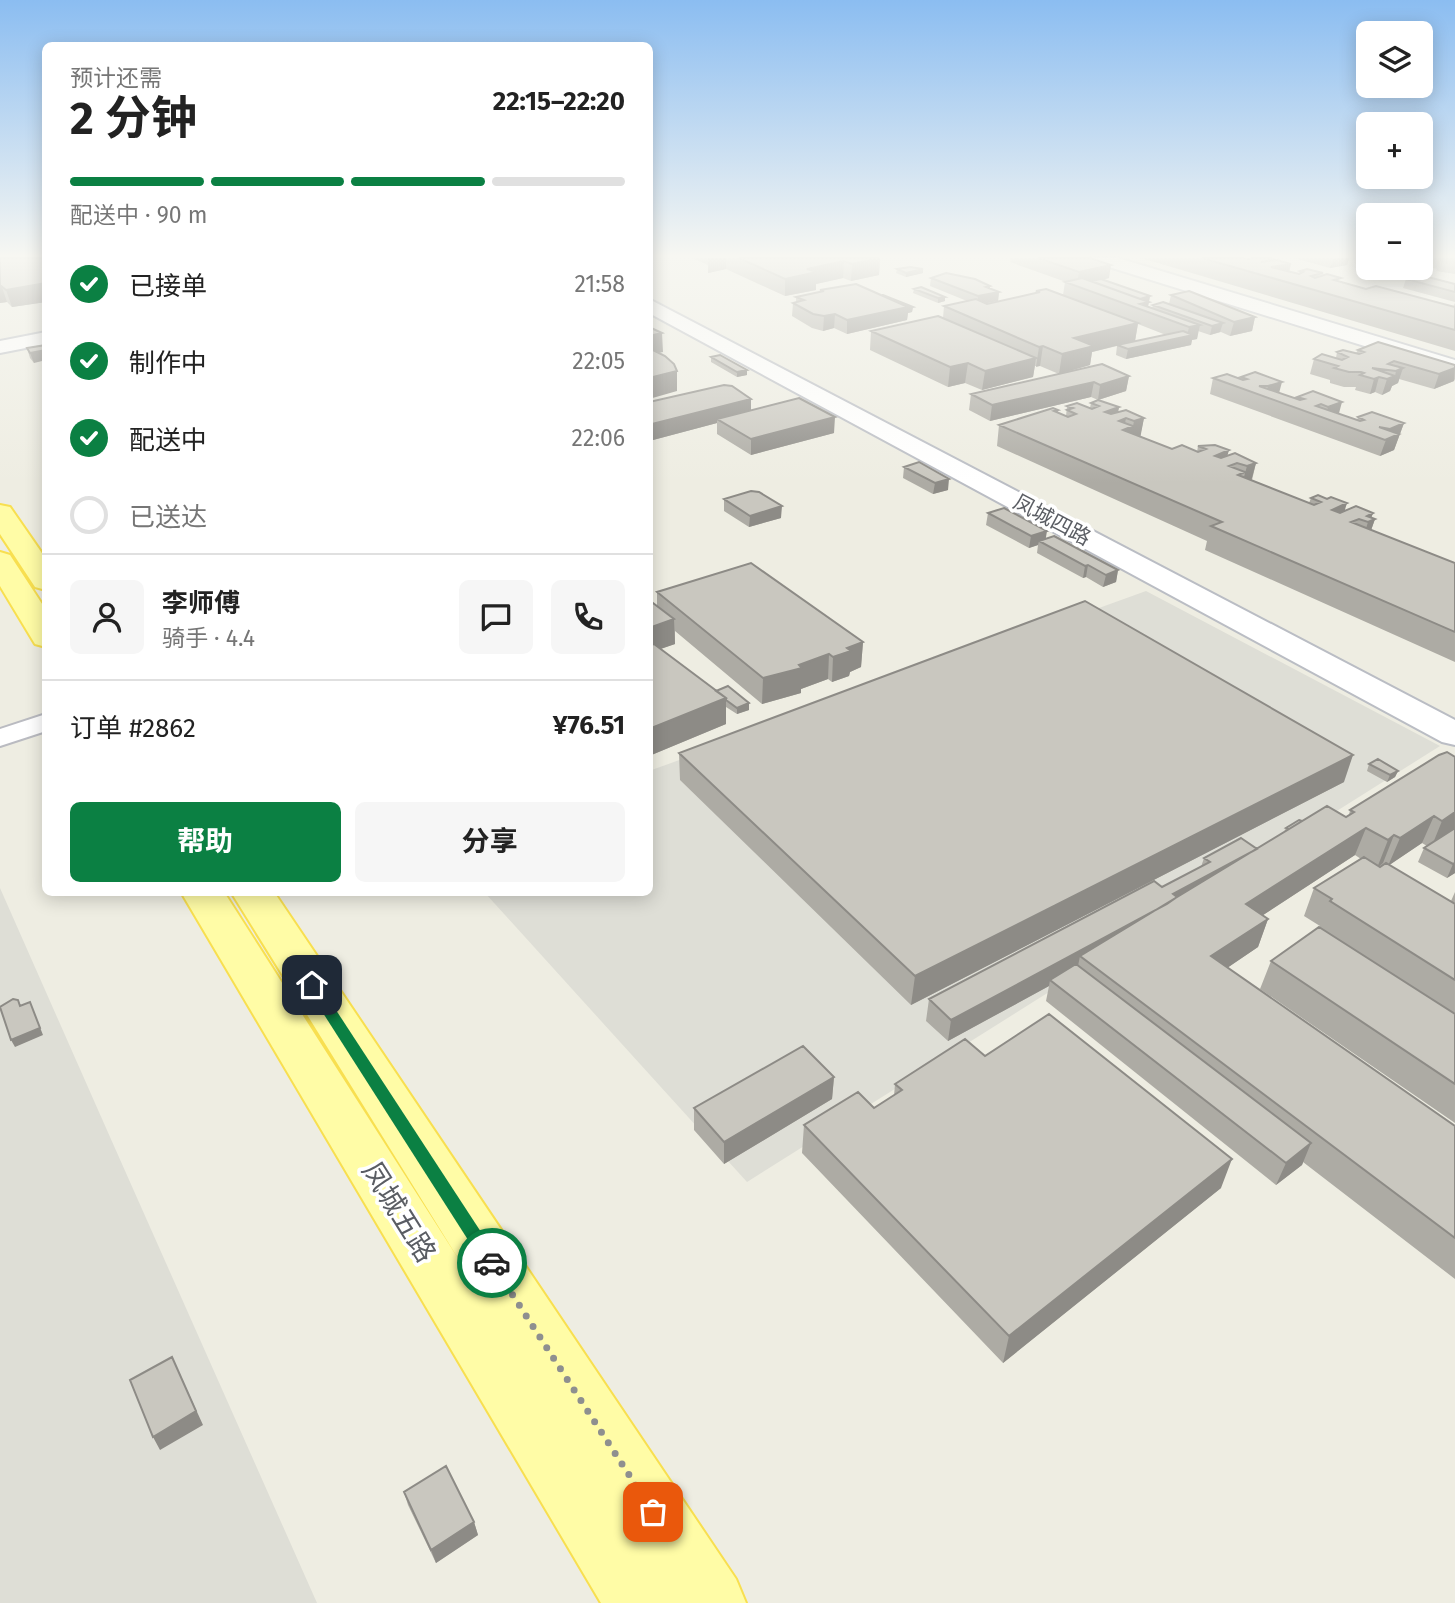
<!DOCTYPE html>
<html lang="zh">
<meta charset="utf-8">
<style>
:root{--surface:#fff;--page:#f6f6f6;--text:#222;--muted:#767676;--line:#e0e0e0;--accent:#0b8043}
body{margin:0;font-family:"Fira Sans","Noto Sans SC",sans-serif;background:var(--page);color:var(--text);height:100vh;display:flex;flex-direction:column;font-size:26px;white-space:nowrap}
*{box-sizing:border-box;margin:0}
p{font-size:23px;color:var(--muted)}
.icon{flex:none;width:38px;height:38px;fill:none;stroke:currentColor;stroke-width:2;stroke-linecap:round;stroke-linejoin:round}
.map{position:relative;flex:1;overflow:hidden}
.details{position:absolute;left:42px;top:42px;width:611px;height:854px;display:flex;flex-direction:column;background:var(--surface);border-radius:10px;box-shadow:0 4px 18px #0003}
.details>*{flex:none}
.tools{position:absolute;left:1356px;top:21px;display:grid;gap:14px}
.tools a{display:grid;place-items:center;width:77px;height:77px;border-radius:10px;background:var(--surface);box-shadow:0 4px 18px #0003;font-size:35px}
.pin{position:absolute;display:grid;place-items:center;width:60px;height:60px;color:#fff;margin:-30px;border-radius:14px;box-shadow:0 4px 10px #0006}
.courier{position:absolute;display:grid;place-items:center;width:70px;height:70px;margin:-35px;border:5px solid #0b8043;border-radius:50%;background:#fff;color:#222;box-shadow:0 2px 9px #0007}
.head em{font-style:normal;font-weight:700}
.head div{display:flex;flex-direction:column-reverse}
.head{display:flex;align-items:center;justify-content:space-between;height:119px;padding:0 28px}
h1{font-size:46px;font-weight:700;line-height:52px}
.bar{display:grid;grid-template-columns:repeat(4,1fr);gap:10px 7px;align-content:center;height:84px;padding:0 28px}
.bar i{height:9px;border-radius:5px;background:var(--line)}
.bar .on{background:var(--accent)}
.bar p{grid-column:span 4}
.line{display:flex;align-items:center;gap:18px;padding:0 28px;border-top:2px solid var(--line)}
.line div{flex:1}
.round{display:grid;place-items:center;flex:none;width:74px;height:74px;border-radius:10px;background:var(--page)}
ol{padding:0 28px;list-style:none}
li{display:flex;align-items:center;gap:21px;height:77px}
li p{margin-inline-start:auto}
li .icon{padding:7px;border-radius:50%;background:var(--accent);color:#fff;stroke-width:4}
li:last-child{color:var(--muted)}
li i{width:38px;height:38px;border:4px solid var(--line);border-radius:50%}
.button{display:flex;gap:14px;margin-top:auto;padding:14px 28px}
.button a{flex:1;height:80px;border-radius:10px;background:var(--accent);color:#fff;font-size:28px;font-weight:700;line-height:80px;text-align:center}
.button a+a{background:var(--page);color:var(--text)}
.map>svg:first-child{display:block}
</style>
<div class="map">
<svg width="1455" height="1603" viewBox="0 0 1455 1603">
<rect width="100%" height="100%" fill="#eeede2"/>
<path fill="#deded6" d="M1146,591L1440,746L747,1182L485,893L649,892V771Z
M0,888L110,1137L317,1603H0Z"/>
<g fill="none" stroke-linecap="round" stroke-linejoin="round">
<g stroke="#babbc1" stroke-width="4">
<path id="street" d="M46,714V731L0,746V729Z"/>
</g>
<g stroke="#babdc4" stroke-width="4">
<path id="secondary" d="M1090,258H1118L1455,360V374L1093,262Z
M649,299L1455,720V745L1442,742L649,313Z
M46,332V344L0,353V341Z"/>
</g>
<g stroke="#f8df50" stroke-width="4">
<path id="primary" d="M0,505L10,507L46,559V590L35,587L0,534Z
M0,552L10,555L46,610V647L35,644L0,586Z
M181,892H224L461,1263L231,892H274L736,1579L746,1603H601Z"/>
</g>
<use href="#street" fill="#fff" fill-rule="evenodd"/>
<use href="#secondary" fill="#fff" fill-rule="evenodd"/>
<use href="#primary" fill="#fffca6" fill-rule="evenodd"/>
</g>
<path fill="#adaba4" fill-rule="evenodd" d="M0,258H46V302L12,307L7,302L0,303Z
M692,258H880L879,275L851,281L843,278L816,284V290L785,296L726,269L708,273V265Z
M1011,258H1090L1109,278L1103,280L1150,296L1148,306L1152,308L1153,305L1169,304L1171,295L1255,317L1252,331L1230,336L1221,332L1210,335L1198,331L1197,339L1192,340L1191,345L1126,359L1116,355L1117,346L1092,352L1090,365L1059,374L1040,366H1035L1033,377L982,390L965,383L948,387L870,350L871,331L943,318L944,306L967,301L930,286L931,278L990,286V288L999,292L998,301L986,303L987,304L1035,293L1036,291L1063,295L1065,282H1066L1010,262ZM1138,324L1166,335L1135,341Z
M1141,258H1243L1248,259L1272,261L1289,272L1299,274L1300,271L1322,276L1366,289L1453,307L1455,303V351Z
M1294,258H1349L1347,265L1330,268Z
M1421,258H1455V274L1436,271L1437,269L1421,265Z
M897,269L923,273L906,277L896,273Z
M1406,279L1455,284V302L1403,288Z
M914,289L945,301L938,303L913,293Z
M820,290L882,295L913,307L912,312L908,313L907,320L847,334L834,328L823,331L812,328L792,316L793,303L796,302V297L820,292Z
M46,345L34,363L30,358L27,348Z
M1358,350L1455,365V379L1454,381L1434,389L1399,379L1398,383L1392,386L1390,391L1382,395L1375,392L1370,394L1355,390L1356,387H1344L1330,383V380L1310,374L1314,359L1336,358L1337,352L1356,353Z
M711,357L747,370V375L737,377L711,362Z
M1255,372L1279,393L1297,399V397L1313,391L1339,414L1357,420L1358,417L1404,423L1394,450L1380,456L1210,394L1213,378L1241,379V377Z
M1129,376L1126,391L1098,400L1091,397L990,421L969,410L971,394Z
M751,399V410L834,433L751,455L717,434V423L653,440L649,438V402Z
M1091,403L1119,407L1118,412L1144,418L1140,436L1172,449L1197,452L1198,446L1227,456L1256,463L1252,480L1309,503L1311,498L1344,511L1373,513L1371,518L1375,519L1371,530L1455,563V662L1205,550L1207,541L997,446L999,425L1058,410V413L1066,416L1067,406L1090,408Z
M904,467L948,490L933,494L903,478Z
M724,499L781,518L749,527L724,511Z
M988,513L1118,570L1116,582L1103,587L1086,577L1083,578L1037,553L1038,545L1029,548L986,525Z
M657,592L863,642L861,667L850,672L849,676L832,682L828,679L801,689V693L762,704L675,631V644L660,649L716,691L749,703V710L737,714L726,707V724L649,756L657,606Z
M679,753L1344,782L911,1005L680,780Z
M1455,757V873L1447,878L1418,862L1424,848L1427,846L1422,843L1389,865L1451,901L1455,892V1123L1260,989L1271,961L1319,928L1320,926L1304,916L1314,888L1361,859L1355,855L1263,915L1268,919L1258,947L1227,968L1455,1126V1279L1303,1162L1302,1165L1276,1185L1046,1001L1049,986L948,1041L926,1021L929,999L1162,887L1201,867L1204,858L1257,849L1284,832L1286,828L1302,821L1346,817L1349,815L1350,810Z
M1369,764L1398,771L1395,777L1387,782L1367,771Z
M985,1056L1221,1188L1003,1363L802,1153L804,1125L874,1108L894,1096L895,1084Z
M834,1077L832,1099L724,1164L694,1130V1108Z
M404,1492L474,1522L478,1535L436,1563L408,1505Z"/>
<path fill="#8d8b86" d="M708,258H726V269L708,273Z
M880,258L879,275L851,281L852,264Z
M1338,258H1349L1347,265L1330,268L1333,259Z
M844,261L843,278L816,284V290L785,296V279L807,269Z
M1291,264L1287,281L1271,267Z
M1111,265L1109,278L1077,285L1079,272Z
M923,269V273L906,277V273Z
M46,283V302L12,307L6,290Z
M1,284L7,302L0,303V285Z
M990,286L989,294L999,292L998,301L977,305L978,296L986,287Z
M1150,296L1147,312L1134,300Z
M945,297V301L938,303V298Z
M908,307H913L912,312L908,313L907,320L847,334V320Z
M835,314L834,328L823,331L824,316Z
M1255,317L1252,331L1230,336L1234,322Z
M1138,323L1135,341L1092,352L1090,365L1059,374L1062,354L1074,338Z
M1223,323L1220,332L1210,335L1212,326Z
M1200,325L1197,339L1192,340L1191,345L1126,359L1128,349L1187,336L1189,327Z
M662,333L663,352L649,355V336Z
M1043,346L1040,366L1036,367L1039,347Z
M46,350V360L34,363L30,353Z
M1036,358L1033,377L982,390L985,371Z
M968,363L965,383L948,387L950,367Z
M1403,368L1398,383L1392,386L1390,391L1382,395L1387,379L1395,376L1396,371Z
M1455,368L1454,381L1434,389L1439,374Z
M747,370V375L737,377V372Z
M677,371V391L649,399V378Z
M1129,376L1126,391L1098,400L1100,385Z
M1379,377L1375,392L1370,394L1374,379Z
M1094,382L1091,397L990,421L992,405Z
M1282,382L1278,397H1265L1268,386Z
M751,399V415L717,419V423L653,440L652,424Z
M1342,402L1338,417L1325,418L1328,407Z
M1119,407L1115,428L1105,412Z
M835,417L834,433L751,455V439Z
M1126,418L1124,429L1133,426L1134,421L1144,418L1140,439L1130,442L1119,421Z
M1404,423L1394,450L1380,456L1390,429Z
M1229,450L1223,472L1215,456Z
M1256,463L1250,485L1241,488L1247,466Z
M949,479L948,490L933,494L935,483Z
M1347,503L1340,526L1332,510Z
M782,506L781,518L749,527L750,516Z
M1373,513L1370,521L1375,519L1367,542L1361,545L1368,522L1367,516Z
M1047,531L1045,543L1039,541L1038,545L1029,548L1031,536Z
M1088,565L1086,577L1083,578L1085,566Z
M1118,570L1116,582L1103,587L1106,575Z
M674,619L675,644L649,653V628Z
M863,642L861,667L850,672L849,676L832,682L833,657L847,648Z
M829,654L828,679L801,689V693L762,704L763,678Z
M726,698V724L649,756V729Z
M749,703V710L737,714V708Z
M1353,755L1344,782L911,1005L915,976Z
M1398,771L1395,777L1387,782L1390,775Z
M1455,805V830L1431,848L1442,821Z
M1434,816L1422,843L1388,866L1400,838Z
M1366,828L1355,855L1237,932L1246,904Z
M1394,835L1383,863L1377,868L1388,840Z
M1258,849L1080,956L1077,971L1050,980L1049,986L948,1041L951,1020L1173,894Z
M1455,863V873L1447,878L1453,864Z
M1268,919L1258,947L1202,985L1211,956Z
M30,1002L43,1035L15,1047L11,1040Z
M834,1077L832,1099L724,1164V1142Z
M1311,1143L1302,1165L1276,1185L1286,1163Z
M1232,1159L1221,1188L1003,1363L1009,1336Z
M172,1357L203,1425L160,1450L153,1437Z
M474,1522L478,1535L436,1563L431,1550Z"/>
<path fill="#c9c7bf" stroke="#8d8b86" stroke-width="2" d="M0,258H46V283L6,290L0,285Z
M739,258H879L852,264L844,261L807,269L817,272L785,279Z
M1038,258H1090L1111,265L1079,272Z
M1202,258H1243L1248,259L1252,258H1270L1273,259L1261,262L1277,260L1291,264L1271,267L1299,274L1303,272L1300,271L1307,269L1323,273L1311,276L1315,278L1327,274L1341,278L1334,280L1366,289L1376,286L1455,307V330Z
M910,267L923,269L906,273L897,269Z
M946,273L975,279L990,286L986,287L999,292L978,296L931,278Z
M1420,275L1455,284V292L1406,279Z
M1082,278L1149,302L1140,304L1200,325L1189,327L1065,282Z
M1101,279L1150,296L1140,299L1091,281Z
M856,284L908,307L847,320L835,314L824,316L813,314L793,303L804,300L796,297L824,291L820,290Z
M921,287L945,297L938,298L914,289Z
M1046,289L1138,323L1074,338L1094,346L1062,354L1043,346L1039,347L944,306L976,299L987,304L1040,292L1036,291Z
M1189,291L1255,317L1234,322L1171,295Z
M882,295H883L913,307L908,308V307Z
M1163,302L1223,323L1212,326L1153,305Z
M938,316L1036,358L985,371L968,363L950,367L871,331Z
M649,327L662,333L649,336Z
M1183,331L1193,335L1128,349L1117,345Z
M1378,342L1455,365V368L1439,374L1394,361L1388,364L1403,368L1396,371L1372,368L1395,376L1387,379L1379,377L1374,379L1360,375L1364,373L1361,372H1349L1334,368L1338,366L1314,359L1322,354L1342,360L1348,357L1337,352L1343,350L1359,354L1364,352L1358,350Z
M46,345V350L30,353L27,348Z
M649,348L665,356L674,364L677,371L649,378Z
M720,355L747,370L737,372L711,357Z
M1102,364L1129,376L1100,385L1094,382L992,405L971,394Z
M1255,372L1282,382L1268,386H1259L1300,400L1304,399L1297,397L1313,391L1342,402L1328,407L1321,404L1316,406L1360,421L1364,420L1358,417L1372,412L1404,423L1390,429L1379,427L1399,434L1385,440L1213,378L1227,374L1243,380L1247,379L1241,377Z
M724,385L732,386L751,399L652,424L649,422V402Z
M799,398L835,417L751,439L717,419Z
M1098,400L1119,407L1105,412L1111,414L1126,410L1144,418L1134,421L1126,418L1119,421L1133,426L1123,430L1172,449L1182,445L1198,452L1206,449L1198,446L1215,445L1229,450L1215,456L1221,458L1235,453L1256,463L1247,466L1237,463L1229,466L1245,472L1238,475L1314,505L1321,502L1311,498L1318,495L1327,499L1331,497L1347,503L1332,510L1340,513L1356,506L1373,513L1367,516L1375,519L1368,522L1359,519L1351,522L1455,563V632L1211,526L1222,522L999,425L1053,408L1058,410L1054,411L1068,417L1076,414L1067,410L1073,408L1067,406L1077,403L1092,409L1099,406L1091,403Z
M919,462L949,479L935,483L904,467Z
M751,491L759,492L782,506L750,516L724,499Z
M1004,508L1047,531L1031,536L988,513Z
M1054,536L1118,570L1106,575L1088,565L1085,566L1039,541Z
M751,563L863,642L847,648L851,651L833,657L829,654L799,665L802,668L763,678L657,592Z
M649,600L674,619L649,628Z
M1085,601L1353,755L915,976L679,753Z
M654,644L726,698L649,729V646Z
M728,686L749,703L737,708L726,700V698L716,691Z
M1447,752L1455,757V812L1442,821L1434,816L1400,838L1394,835L1388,840L1366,828L1246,904L1268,919L1211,956L1455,1126V1238L1080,956L1327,806L1346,817L1354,812L1350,810L1439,755Z
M1378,759L1398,771L1390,775L1369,764Z
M1299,820L1302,821L1289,829L1286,828Z
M1455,828V863L1453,864L1424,848Z
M1241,838L1257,849L1173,894L1177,897L1167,904L951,1020L929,999L1154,881L1162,887L1210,862L1204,858Z
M1364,857L1380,867L1386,863L1455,904V980L1330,901L1332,899L1314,888Z
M1319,927L1455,1014V1084L1271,961Z
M1076,964L1311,1143L1286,1163L1050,980Z
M13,999L18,1000L20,1006L30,1002L40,1028L11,1040L0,1007Z
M1049,1014L1232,1159L1009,1336L804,1125L858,1092L874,1108L902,1090L895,1084L965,1039L985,1056Z
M803,1046L834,1077L724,1142L694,1108Z
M172,1357L196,1411L153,1437L130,1380Z
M446,1466L474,1522L431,1550L404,1492Z"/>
<linearGradient id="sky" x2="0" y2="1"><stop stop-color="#8bbdf1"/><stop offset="0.53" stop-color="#f7f7f2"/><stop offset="1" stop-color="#f7f7f2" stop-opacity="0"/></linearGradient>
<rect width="1455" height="483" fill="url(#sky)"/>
<path fill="#0b8043" d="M312,980L317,981L498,1258L501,1263L498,1268L492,1271L486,1268L307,988V981Z"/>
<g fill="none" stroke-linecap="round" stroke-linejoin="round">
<path stroke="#8e8f8f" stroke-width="7" stroke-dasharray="0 12.6" d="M492,1263L653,1512"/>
</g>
<g text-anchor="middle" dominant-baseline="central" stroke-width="7" stroke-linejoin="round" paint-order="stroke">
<g font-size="21" fill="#5a5d63" stroke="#fff">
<text transform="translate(1052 520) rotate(28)">凤城四路</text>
</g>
<g font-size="28" fill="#5a5d63" stroke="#fff">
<text transform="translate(399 1212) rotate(58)">凤城五路</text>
</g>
</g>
</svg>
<div class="tools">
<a><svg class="icon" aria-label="layers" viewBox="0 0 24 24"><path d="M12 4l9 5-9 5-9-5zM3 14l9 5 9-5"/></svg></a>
<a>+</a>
<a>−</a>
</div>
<div class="pin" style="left:653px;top:1512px;background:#ea580c"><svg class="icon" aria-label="bag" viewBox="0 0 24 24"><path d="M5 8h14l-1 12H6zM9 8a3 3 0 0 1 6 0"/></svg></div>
<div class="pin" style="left:312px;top:985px;background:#1f2937"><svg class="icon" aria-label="home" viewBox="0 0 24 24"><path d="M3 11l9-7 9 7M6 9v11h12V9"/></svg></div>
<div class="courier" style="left:492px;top:1263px"><svg class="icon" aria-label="car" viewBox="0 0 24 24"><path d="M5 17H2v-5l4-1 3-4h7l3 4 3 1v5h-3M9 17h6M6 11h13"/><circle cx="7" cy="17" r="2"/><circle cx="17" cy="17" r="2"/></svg></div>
<section class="details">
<div class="head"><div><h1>2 分钟</h1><p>预计还需</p></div><em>22:15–22:20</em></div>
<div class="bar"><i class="on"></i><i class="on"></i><i class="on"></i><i></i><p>配送中 · 90 m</p></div>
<ol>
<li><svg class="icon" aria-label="check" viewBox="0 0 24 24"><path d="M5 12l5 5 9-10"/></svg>已接单<p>21:58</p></li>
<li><svg class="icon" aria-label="check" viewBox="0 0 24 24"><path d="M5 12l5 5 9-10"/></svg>制作中<p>22:05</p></li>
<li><svg class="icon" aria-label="check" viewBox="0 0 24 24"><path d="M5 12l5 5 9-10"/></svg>配送中<p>22:06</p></li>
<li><i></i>已送达</li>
</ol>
<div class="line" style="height:126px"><a class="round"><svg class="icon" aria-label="person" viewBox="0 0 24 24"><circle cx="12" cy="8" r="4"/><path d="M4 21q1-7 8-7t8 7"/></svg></a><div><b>李师傅</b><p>骑手 · 4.4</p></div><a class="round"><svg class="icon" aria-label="chat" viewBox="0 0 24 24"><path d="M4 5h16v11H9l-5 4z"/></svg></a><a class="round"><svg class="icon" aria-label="phone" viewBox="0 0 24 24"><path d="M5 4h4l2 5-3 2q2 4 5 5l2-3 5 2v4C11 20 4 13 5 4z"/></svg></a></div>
<div class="line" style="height:91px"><div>订单 #2862</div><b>¥76.51</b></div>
<div class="button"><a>帮助</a><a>分享</a></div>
</section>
</div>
